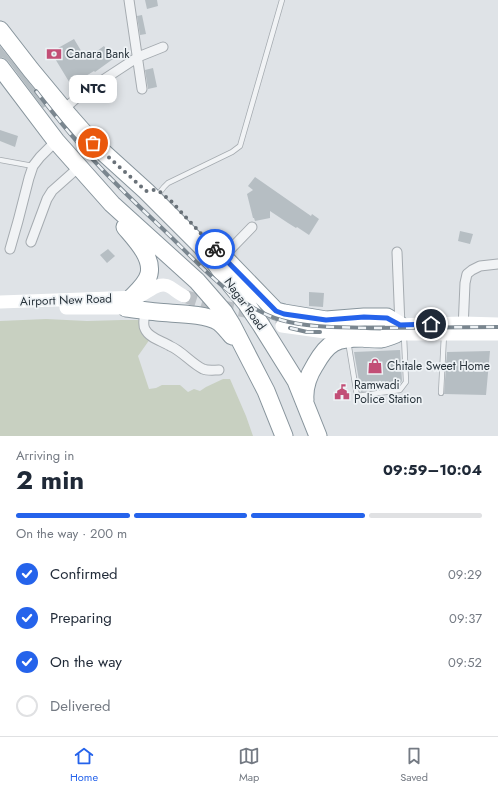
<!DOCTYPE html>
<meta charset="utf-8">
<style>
:root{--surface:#fff;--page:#f2f2f3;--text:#1f2937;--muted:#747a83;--line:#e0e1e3;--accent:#2563eb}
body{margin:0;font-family:Jost,sans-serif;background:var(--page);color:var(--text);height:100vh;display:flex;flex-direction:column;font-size:15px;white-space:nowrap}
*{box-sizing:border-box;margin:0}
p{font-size:13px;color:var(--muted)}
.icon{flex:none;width:22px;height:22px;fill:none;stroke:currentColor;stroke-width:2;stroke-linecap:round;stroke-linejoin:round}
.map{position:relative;height:436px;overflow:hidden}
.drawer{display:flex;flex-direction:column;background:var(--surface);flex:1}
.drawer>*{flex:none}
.pin{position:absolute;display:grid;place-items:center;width:34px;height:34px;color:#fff;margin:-17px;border:2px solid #fff;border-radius:50%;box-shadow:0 1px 4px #0007}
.courier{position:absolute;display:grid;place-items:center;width:40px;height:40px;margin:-20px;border:3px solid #2563eb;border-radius:50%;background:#fff;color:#222;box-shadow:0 1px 5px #0007}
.bubble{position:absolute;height:28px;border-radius:8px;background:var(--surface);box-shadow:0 2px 10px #0003;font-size:13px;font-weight:700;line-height:28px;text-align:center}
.head em{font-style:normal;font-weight:700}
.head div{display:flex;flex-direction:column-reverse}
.head{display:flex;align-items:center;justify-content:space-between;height:68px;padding:0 16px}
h1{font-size:26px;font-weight:700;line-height:30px}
.bar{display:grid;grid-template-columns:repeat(4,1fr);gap:6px 4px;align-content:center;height:48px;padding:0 16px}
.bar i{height:5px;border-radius:3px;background:var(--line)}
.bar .active{background:var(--accent)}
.bar p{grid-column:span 4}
ol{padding:0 16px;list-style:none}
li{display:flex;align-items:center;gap:12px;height:44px}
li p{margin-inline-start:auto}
li .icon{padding:4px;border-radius:50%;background:var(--accent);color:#fff;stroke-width:4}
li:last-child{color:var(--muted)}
li i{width:22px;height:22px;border:2px solid var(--line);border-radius:50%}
.tabs{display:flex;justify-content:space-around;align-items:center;height:56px;border-top:1px solid var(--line);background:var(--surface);font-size:11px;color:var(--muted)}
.tabs a{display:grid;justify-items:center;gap:2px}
.tabs .active{color:var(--accent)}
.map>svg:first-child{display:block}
</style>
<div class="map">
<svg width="498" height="436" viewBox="0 0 498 436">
<rect width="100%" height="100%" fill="#dfe3e7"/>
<path fill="#c8d0c1" d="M46,319L87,321L122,320H139L150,339L138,356L149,389L156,388L162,385H180L188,392L194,389L200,391L206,387L223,379H230L246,416L253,436H0V321Z"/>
<path fill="#b6bec3" d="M145,0H157L158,6L147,9Z
M142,15L146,34L140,35L137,16Z
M74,39L86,59L104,46L113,59L95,72L94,71L71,85L51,52Z
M0,46L47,105L43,108L8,61L4,58L0,57Z
M153,68L157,87L148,89L145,70Z
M0,130L18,136L15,147L0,141Z
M255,177L311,216L312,214L319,219L309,235L297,227L296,228L288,223L270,211V218L255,221L254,218H253L247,194L253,190L248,186Z
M460,231L473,234L470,244L458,241Z
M108,249L115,256L107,263L100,255Z
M309,292L324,293L323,307L309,306Z
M400,350L402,381L398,386L361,392L354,352Z
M490,351L486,395L444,394L447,352Z"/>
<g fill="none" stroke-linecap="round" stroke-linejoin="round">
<path stroke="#bbc0c5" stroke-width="13" stroke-dasharray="13 6" stroke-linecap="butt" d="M184,296L212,305L283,318"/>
<g stroke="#a5abb0" stroke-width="6">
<path id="lane" d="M0,160L33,166
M160,192L164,187L168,183L232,152L240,146L282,0
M348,341L357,396L400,390L406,382L404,336
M441,393L444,335"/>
</g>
<g stroke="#a5abb0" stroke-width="11">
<path id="street" d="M129,0L142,89
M63,110L80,95L138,57L163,47
M31,242L47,199L52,191L79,167
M10,249L18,221L29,178L33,166L40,157L56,141
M397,252L400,326
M221,259L252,227
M145,311C145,316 142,324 145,329C149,338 162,341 170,346C182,351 191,363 203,369C208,371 214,370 219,370
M463,329L465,283L467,274L472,270L480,266L498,264"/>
</g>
<g stroke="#87949c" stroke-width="19">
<path id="highway" d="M0,30L31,70L70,117L93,143L146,191L201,246L216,264L231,285L246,303L261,325L296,381L318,436
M0,67L56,141L112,204L197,281L224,312L232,325L266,391L284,436
M125,227C135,239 153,257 149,274C147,283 138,291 132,297
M217,250L276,311L284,313L326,320L364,317H387L400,325
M126,308C136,309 146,311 157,312C175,314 203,313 219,322C224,326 228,331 232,336
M305,400C304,387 308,376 315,365C328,342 336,338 362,338C368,339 375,339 381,339C386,338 391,336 396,334"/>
</g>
<use href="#lane" stroke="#f1f3f5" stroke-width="4.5"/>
<use href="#street" stroke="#f1f3f5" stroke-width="9"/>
<path stroke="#fff" stroke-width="13" d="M0,302L138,297C148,293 159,280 170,287C175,290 179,294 184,296
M66,308H126L134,305
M392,325L463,323L498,324
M282,326L325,332H354
M388,334H498"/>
<use href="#highway" stroke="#fff" stroke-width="17"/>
<g stroke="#7a868f" stroke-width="4">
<path id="rail" d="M36,91C56,117 76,142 98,165C120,189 144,211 167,233C200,265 235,306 281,320C310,328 339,327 368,328C411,328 455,327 498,327
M290,328L307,332H320"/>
</g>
<use href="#rail" stroke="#eef2f5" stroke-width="2.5" stroke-dasharray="8" stroke-linecap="butt"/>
</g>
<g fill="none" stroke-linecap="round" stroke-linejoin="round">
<path stroke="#697178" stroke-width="4" stroke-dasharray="0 7.2" d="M93,143L146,191L154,190L160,192L171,201L215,249"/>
<path stroke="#2563eb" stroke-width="5" d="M215,249L276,311L284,314L326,320L364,317L387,318L400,325L431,324"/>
</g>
<defs>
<g id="bank-bare" transform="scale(1.2)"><path d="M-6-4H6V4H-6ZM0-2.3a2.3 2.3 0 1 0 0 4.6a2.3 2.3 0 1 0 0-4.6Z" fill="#c24e76" stroke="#eef2f5" stroke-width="2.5" paint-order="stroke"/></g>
<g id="shop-bare" transform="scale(1.2)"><path d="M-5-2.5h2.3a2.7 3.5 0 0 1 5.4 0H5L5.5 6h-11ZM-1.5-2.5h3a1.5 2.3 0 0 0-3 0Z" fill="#c24e76" stroke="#eef2f5" stroke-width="2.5" paint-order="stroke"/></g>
<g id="civic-bare" transform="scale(1.2)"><path d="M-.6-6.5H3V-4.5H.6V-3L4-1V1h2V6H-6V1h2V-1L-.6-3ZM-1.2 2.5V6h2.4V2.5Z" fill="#c24e76" stroke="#eef2f5" stroke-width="2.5" paint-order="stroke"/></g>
</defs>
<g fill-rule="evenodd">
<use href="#bank-bare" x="54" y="54"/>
<use href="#shop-bare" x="375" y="366"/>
<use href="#civic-bare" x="342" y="392"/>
</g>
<g text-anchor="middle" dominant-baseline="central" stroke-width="3.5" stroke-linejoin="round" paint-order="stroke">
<g font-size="12" fill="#29343c" stroke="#eef2f5" text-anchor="start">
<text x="66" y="54">Canara Bank</text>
<text x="387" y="366">Chitale Sweet Home</text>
<text x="354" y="385">Ramwadi<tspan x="354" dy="14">Police Station</tspan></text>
</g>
<g font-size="12" fill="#29343c" stroke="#eef2f5">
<text transform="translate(66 300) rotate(-2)">Airport New Road</text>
<text transform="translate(245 304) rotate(54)">Nagar Road</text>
</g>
</g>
</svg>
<div class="pin" style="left:93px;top:143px;background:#ea580c"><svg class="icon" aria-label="bag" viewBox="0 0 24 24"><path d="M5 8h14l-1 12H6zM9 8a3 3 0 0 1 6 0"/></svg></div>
<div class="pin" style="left:431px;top:324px;background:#1f2937"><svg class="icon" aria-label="home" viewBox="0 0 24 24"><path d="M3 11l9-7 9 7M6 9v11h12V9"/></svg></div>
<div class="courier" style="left:215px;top:249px"><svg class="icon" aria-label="bike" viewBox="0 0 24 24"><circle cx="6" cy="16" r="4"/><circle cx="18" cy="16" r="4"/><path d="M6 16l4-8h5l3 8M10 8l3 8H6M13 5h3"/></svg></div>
<div class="bubble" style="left:69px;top:75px;width:48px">NTC</div>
</div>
<section class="drawer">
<div class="head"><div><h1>2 min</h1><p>Arriving in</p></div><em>09:59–10:04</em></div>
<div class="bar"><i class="active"></i><i class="active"></i><i class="active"></i><i></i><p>On the way · 200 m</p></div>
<ol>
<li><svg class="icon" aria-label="check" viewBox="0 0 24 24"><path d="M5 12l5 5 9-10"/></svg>Confirmed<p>09:29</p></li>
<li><svg class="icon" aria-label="check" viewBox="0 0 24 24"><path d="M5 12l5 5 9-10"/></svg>Preparing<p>09:37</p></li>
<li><svg class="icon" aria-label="check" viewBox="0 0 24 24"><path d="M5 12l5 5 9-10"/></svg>On the way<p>09:52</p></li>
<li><i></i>Delivered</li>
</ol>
</section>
<nav class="tabs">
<a class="active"><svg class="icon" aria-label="home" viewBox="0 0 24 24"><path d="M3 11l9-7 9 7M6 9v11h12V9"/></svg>Home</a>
<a><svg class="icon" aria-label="map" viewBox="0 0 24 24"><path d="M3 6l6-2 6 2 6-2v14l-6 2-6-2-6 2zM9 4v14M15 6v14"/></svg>Map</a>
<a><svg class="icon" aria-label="saved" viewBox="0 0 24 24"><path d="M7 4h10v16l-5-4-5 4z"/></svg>Saved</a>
</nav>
